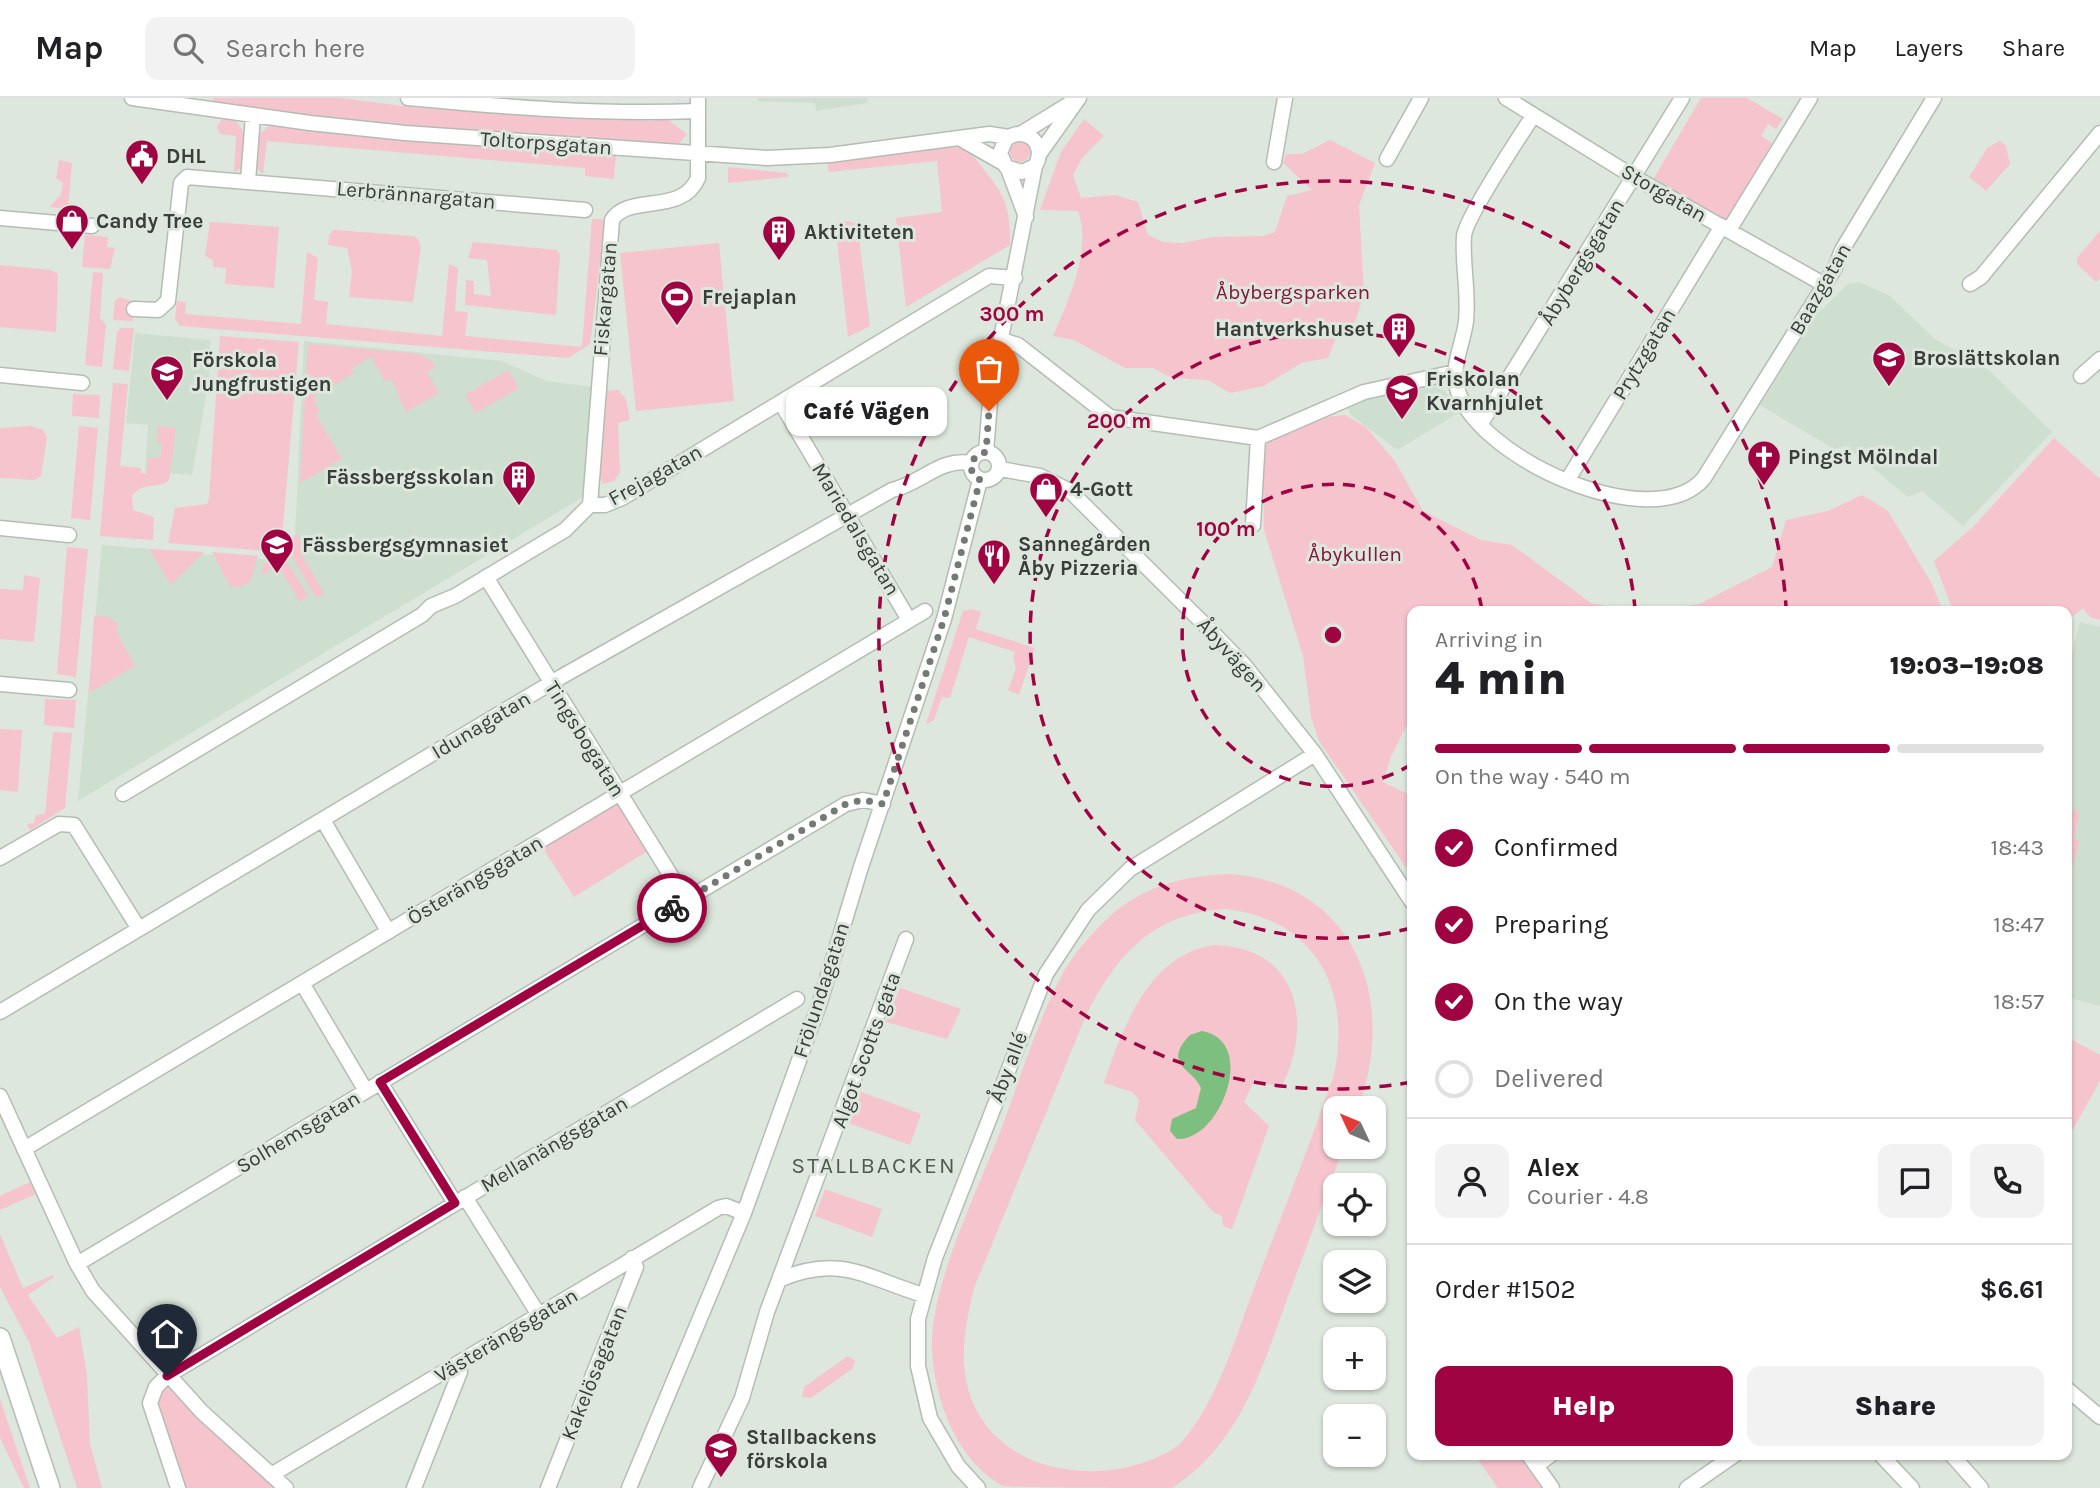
<!DOCTYPE html>
<meta charset="utf-8">
<style>
:root{--surface:#fff;--page:#f2f2f2;--text:#202124;--muted:#757577;--line:#e0e0e0;--accent:#a00342}
body{margin:0;font-family:Karla,sans-serif;background:var(--page);color:var(--text);height:100vh;display:flex;flex-direction:column;font-size:26px;white-space:nowrap}
*{box-sizing:border-box;margin:0}
p{font-size:23px;color:var(--muted)}
.icon{flex:none;width:38px;height:38px;fill:none;stroke:currentColor;stroke-width:2;stroke-linecap:round;stroke-linejoin:round}
.map{position:relative;flex:1;overflow:hidden}
.side{position:absolute;left:1407px;top:508px;width:665px;height:854px;display:flex;flex-direction:column;background:var(--surface);border-radius:14px;box-shadow:0 2px 5px #0004}
.side>*{flex:none}
.needle{width:46px;rotate:314deg}
.controls{position:absolute;left:1323px;top:998px;display:grid;gap:14px}
.controls a{display:grid;place-items:center;width:63px;height:63px;border-radius:14px;background:var(--surface);box-shadow:0 2px 5px #0004;font-size:35px}
.pin{position:absolute;display:grid;place-items:center;width:60px;height:60px;color:#fff;margin:-72px -30px;border-radius:50% 50% 50% 0;rotate:-45deg;box-shadow:0 0 7px #0007}
.pin .icon{rotate:45deg}
.courier{position:absolute;display:grid;place-items:center;width:70px;height:70px;margin:-35px;border:5px solid #a00342;border-radius:50%;background:#fff;color:#222;box-shadow:0 2px 9px #0007}
.bubble{position:absolute;height:49px;border-radius:14px;background:var(--surface);box-shadow:0 2px 5px #0004;font-size:23px;font-weight:800;line-height:49px;text-align:center}
.headline em{font-style:normal;font-weight:800}
.headline div{display:flex;flex-direction:column-reverse}
.headline{display:flex;align-items:center;justify-content:space-between;height:119px;padding:0 28px}
h1{font-size:46px;font-weight:800;line-height:52px}
.bar{display:grid;grid-template-columns:repeat(4,1fr);gap:10px 7px;align-content:center;height:84px;padding:0 28px}
.bar i{height:9px;border-radius:5px;background:var(--line)}
.bar .selected{background:var(--accent)}
.bar p{grid-column:span 4}
.line{display:flex;align-items:center;gap:18px;padding:0 28px;border-top:2px solid var(--line)}
.line div{flex:1}
.round{display:grid;place-items:center;flex:none;width:74px;height:74px;border-radius:14px;background:var(--page)}
ol{padding:0 28px;list-style:none}
li{display:flex;align-items:center;gap:21px;height:77px}
li p{margin-inline-start:auto}
li .icon{padding:7px;border-radius:50%;background:var(--accent);color:#fff;stroke-width:4}
li:last-child{color:var(--muted)}
li i{width:38px;height:38px;border:4px solid var(--line);border-radius:50%}
.action{display:flex;gap:14px;margin-top:auto;padding:14px 28px}
.action a{flex:1;height:80px;border-radius:14px;background:var(--accent);color:#fff;font-size:28px;font-weight:800;line-height:80px;text-align:center}
.action a+a{background:var(--page);color:var(--text)}
header{display:flex;align-items:center;gap:42px;box-sizing:border-box;height:98px;padding:0 35px;background:var(--surface);border-bottom:2px solid var(--line)}
header strong{font-size:33px}
nav{display:flex;gap:38px;margin-inline-start:auto;font-size:24px}
.search{width:490px;height:63px;background:var(--page);display:flex;align-items:center;gap:18px;box-sizing:border-box;padding:0 24px;border-radius:14px;color:var(--muted);font-size:26px}
.map>svg:first-child{display:block}
</style>
<header>
<strong>Map</strong>
<div class="search"><svg class="icon" aria-label="search" viewBox="0 0 24 24"><circle cx="10" cy="10" r="6"/><path d="M15 15l6 6"/></svg>Search here</div>
<nav><a>Map</a><a>Layers</a><a>Share</a></nav>
</header>
<div class="map">
<svg width="2100" height="1390" viewBox="0 0 2100 1390">
<rect width="100%" height="100%" fill="#dde7dd"/>
<path fill="#cfdfcf" d="M758,0H868L867,5L816,13L815,5L758,3Z
M1859,184L1890,198L1935,241L1990,273L2052,334L1963,428L1922,393L1908,399L1846,348L1834,351L1760,307L1817,216L1848,186Z
M135,235L210,242L209,283L192,377L145,373L148,327L126,325Z
M304,243L502,263L546,283L594,289L583,399L78,703L102,447L285,463L294,457Z
M1431,287L1445,293L1460,314L1397,352L1351,317L1348,310L1351,303L1366,298Z
M2080,524L2100,529V908L2067,899V573Z"/>
<path fill="#f6c4cc" fill-rule="evenodd" d="M213,0H340L418,10L649,23L667,21L687,36L679,46C523,41 367,29 213,5Z
M1701,0H1747L1783,21L1776,31L1768,26L1761,38L1772,45L1726,123L1654,80Z
M232,21C249,30 246,54 241,70L234,74L236,38L220,36L217,29L221,22Z
M1084,21L1104,38L1082,60L1073,77L1081,100L1116,97L1138,104L1148,137L1163,144L1183,145L1214,139L1264,138L1275,134L1287,98L1312,92L1283,65L1286,56H1302L1330,42L1375,65L1359,107L1364,195L1355,224L1337,237L1328,260L1301,265L1264,288L1230,295L1208,282L1172,280L1153,270H1125L1074,242L1053,238C1069,202 1092,151 1078,113L1040,112L1061,54Z
M279,26L439,44L616,57L614,81L585,78V70L267,43L263,76L255,69L259,37L270,27Z
M2000,43L2006,48L2010,66L1986,93L1969,79L1988,49Z
M1010 54a10 10 0 1 1 20 0a10 10 0 1 1-20 0Z
M954,49L969,52C997,90 1011,96 1010,147L906,209L896,120L942,114L937,63L829,74L827,65Z
M59,62L72,65L68,111L49,109L61,97L63,85L56,80Z
M728,69L787,75L788,79L728,85Z
M592,121H601L605,125L590,246L568,260L180,228L175,221L177,203L186,204L185,216L301,226L307,154L318,160L314,202L328,204L326,226L442,238L449,166L458,170L455,213L468,214L465,238L582,249Z
M845,123L857,125L870,228L848,239L835,124Z
M210,124L279,129L274,190L225,186L226,170L213,169V162L205,158Z
M334,132L413,138L418,141L421,149L413,204L349,199L352,173L347,150L328,147L329,137Z
M2100,133V180L2096,184L2077,166V160Z
M85,137L108,139L107,149L115,150L110,171L82,169Z
M473,144L557,152L560,156L556,217L465,207L466,182L474,183V196L491,198L487,162L468,160Z
M719,145L734,303L636,313L620,155Z
M0,167L51,172L58,176L56,234L0,229Z
M93,174L103,175L100,220L106,227L102,269L85,267Z
M119,199L132,203L133,223L113,222L115,203Z
M121,230H134L129,273L113,271L117,234Z
M220,238L299,244L282,440L267,453L168,445L175,410L207,406L209,400Z
M308,246L420,256L432,263L436,269L427,274L439,295L406,314L392,282L385,283L371,259L352,270L354,275L313,300L320,314L316,317L342,361L300,385Z
M508,272L519,290L476,315L465,297Z
M113,285L128,286L120,368L141,370V375L146,376L148,360H160L162,346L157,344L158,328L176,330L169,382C157,392 142,383 132,398L133,412L154,419L153,442L100,438Z
M618,292L626,301L630,322L618,325L620,374L614,383L603,386L598,373L603,293Z
M73,296L100,297L99,320L72,318Z
M1345,317L1366,329L1395,363L1423,413L1481,442L1512,447L1591,505L1631,513H1412V616L1391,659L1383,684L1412,698V778L1319,643L1311,619L1303,558L1264,432L1263,352C1276,329 1319,319 1345,317Z
M31,328L43,332L47,339L41,378L35,382L0,380V330Z
M79,328L98,330L90,422L71,420Z
M2054,340L2100,381V522L2090,519L2083,510L2067,523V513H1953L1934,463L1974,428Z
M1862,397L1888,413L1932,486L1943,513H1657L1699,506L1772,469L1786,422L1828,413Z
M297,437L306,453L302,457L324,495L316,500L293,460V439Z
M67,449L88,451L76,579L57,576Z
M149,451L204,454L171,487Z
M212,454L258,458L250,484L240,489L230,488Z
M272,459L286,462L308,498L300,504L278,468L261,477L264,466Z
M24,477L40,480L34,544L0,541V491L23,492Z
M972,511L981,514L976,531L1035,550L1019,597L1008,592L1016,570L1013,560L1015,554L969,539L950,600L942,599L934,622L926,626L963,513Z
M94,518L109,519L117,525L118,537L135,568L89,595Z
M45,601L76,602L74,630L44,627Z
M0,631L22,632L18,694L0,692Z
M53,634L72,635L65,710L30,732L27,726L34,725L36,717L45,716Z
M620,702L651,751L574,799L543,750Z
M2073,712L2080,713L2074,741L2080,743L2068,783L2067,733Z
M1231,776C1356,786 1398,903 1358,1010H1335V1048H1344C1326,1097 1308,1145 1290,1193C1263,1267 1242,1345 1172,1390C1147,1390 1016,1390 1003,1388C957,1363 935,1303 932,1253C929,1190 976,1097 999,1037C1019,984 1036,926 1063,875C1075,854 1092,835 1110,818C1143,788 1187,777 1231,776ZM1225,811C1316,821 1352,892 1334,977C1310,1047 1282,1116 1256,1185C1235,1239 1219,1303 1179,1347C1118,1390 1007,1383 973,1305C957,1268 965,1227 974,1190L1085,920C1115,858 1153,815 1225,811Z
M1214,847C1299,849 1314,925 1281,990L1255,981L1244,1004L1269,1028L1232,1131L1223,1128L1222,1118L1214,1115L1135,1022L1139,1002L1132,994L1104,985C1123,929 1148,857 1214,847Z
M900,890L961,911L947,941L886,924Z
M2067,939L2100,957V983L2067,1042Z
M856,992L921,1016L910,1047L845,1024Z
M30,1084L36,1096L0,1112V1098Z
M825,1091L882,1111L872,1139L815,1118Z
M0,1136L23,1190L53,1177L54,1179L28,1197L57,1240L79,1229L87,1277L90,1346L102,1390H77L29,1244L0,1189Z
M848,1258L855,1263L852,1271L811,1300L802,1299L804,1289Z
M165,1291H171L275,1390H184L156,1313L157,1299Z
M0,1301L30,1390H24L0,1340Z
M1474,1356H1517L1542,1390H1498Z"/>
<path fill="#7cbf7f" d="M1202,933C1259,943 1220,1044 1177,1041L1170,1033L1172,1021L1196,1010L1201,990C1194,971 1161,967 1190,937Z"/>
<g fill="none" stroke-linecap="round" stroke-linejoin="round">
<g stroke="#b4bdb4" stroke-width="17">
<path id="minor" d="M132,0L310,25L405,35L767,60L830,57L989,36L1009,39
M408,0C504,9 601,17 698,13
M1506,0L1634,79L1825,187
M1533,18C1520,38 1466,119 1464,138C1462,166 1469,194 1466,223C1464,242 1452,267 1456,286C1470,358 1654,441 1704,380L1835,170L1842,152L1934,0
M1022,35L1074,3
M961,41L1003,65
M1040,55L1079,0
M1387,61L1421,0
M1274,64L1285,0
M1008,71L1026,119
M248,83L253,18
M0,120L92,128
M1729,132L1810,0
M1970,186L1981,179L2100,35
M134,211L158,212L168,203L181,85L187,79L585,112
M1002,242L1018,247L1110,319L1258,340L1364,294L1455,274
M0,277L82,285
M2081,278L2100,261
M781,305L909,522
M1480,327L1682,0
M971 368a14 14 0 1 1 28 0a14 14 0 1 1-28 0Z
M986,354L991,291L1035,68C1048,47 1026,26 1006,41L1000,55L1006,69L1022,74L1035,68
M1000,371L1040,378L1070,393L1212,534L1245,568L1315,656L1412,804
M1567,383L1722,128
M590,407L612,122C628,95 682,118 698,80V0
M1253,427L1258,340
M0,430L69,437
M486,479L686,802
M0,586L69,592
M123,696L422,517L431,508L455,498L565,432L590,407H605L622,400L989,178L1015,180
M323,722L388,833
M0,760L59,726L74,727L139,831
M302,885L366,993
M0,914L561,579L892,392C920,386 941,359 971,365
M380,984L455,1105
M0,998L77,1166L93,1193L202,1314L286,1390
M24,1051L925,513
M465,1099L539,1217
M77,1166L846,706L863,702L883,706
M781,1181C841,1156 867,1180 923,1197
M2067,1291L2100,1319
M1528,1356L1552,1390
M1880,1356L1912,1390
M1951,1356L1981,1390
M1537,1367L1552,1356
M271,1377L718,1110L726,1108L744,1115
M178,1390L150,1305L156,1289L167,1278L797,901
M414,1390L460,1274V1266
M548,1390L636,1169L632,1160
M629,1390L744,1115L820,904L861,769L944,521L980,382
M700,1390L742,1300L767,1214L906,841
M978,1390L958,1368L930,1320L918,1268V1221L935,1160L1046,876L1088,812L1130,771L1315,656
M1687,1390L1736,1356"/>
</g>
<g stroke="#b4bdb4" stroke-width="22">
<path id="major" d="M0,1240L50,1390"/>
</g>
<use href="#minor" stroke="#fff" stroke-width="14"/>
<use href="#major" stroke="#fff" stroke-width="19"/>
</g>
<g fill="none" stroke-linecap="round" stroke-linejoin="round">
<path stroke="#737973" stroke-width="7" stroke-dasharray="0 12.6" d="M672,810L846,706L863,702L883,706L944,521L980,382L972,375L971,365L977,357L986,354L989,313"/>
<path stroke="#a00342" stroke-width="9" d="M167,1278L455,1105L380,984L672,810"/>
</g>
<g fill="none" stroke="#a00342" stroke-width="3.5" stroke-dasharray="12 9">
<path d="M1412 666A151 151 0 1 1 1482 512"/>
<path d="M1411 830A303 303 0 1 1 1635 511"/>
<path d="M1412 984A454 454 0 1 1 1786 509"/>
</g>
<defs>
<g id="civic-pin" transform="scale(1.75)"><path d="M0 17L-7.5 6A9.5 9.5 0 1 1 7.5 6Z" fill="#a00342" stroke="#dde7dd"/><path d="M-.6-6.5H3V-4.5H.6V-3L4-1V1h2V6H-6V1h2V-1L-.6-3ZM-1.2 2.5V6h2.4V2.5Z" fill="#fff"/></g>
<g id="shop-pin" transform="scale(1.75)"><path d="M0 17L-7.5 6A9.5 9.5 0 1 1 7.5 6Z" fill="#a00342" stroke="#dde7dd"/><path d="M-5-2.5h2.3a2.7 3.5 0 0 1 5.4 0H5L5.5 6h-11ZM-1.5-2.5h3a1.5 2.3 0 0 0-3 0Z" fill="#fff"/></g>
<g id="building-pin" transform="scale(1.75)"><path d="M0 17L-7.5 6A9.5 9.5 0 1 1 7.5 6Z" fill="#a00342" stroke="#dde7dd"/><path d="M-4-6H4V6H1V3H-1V6H-4ZM-2.5-4.3h1.7v1.8h-1.7ZM.8-4.3h1.7v1.8H.8ZM-2.5-1h1.7V.8h-1.7ZM.8-1h1.7V.8H.8Z" fill="#fff"/></g>
<g id="stadium-pin" transform="scale(1.75)"><path d="M0 17L-7.5 6A9.5 9.5 0 1 1 7.5 6Z" fill="#a00342" stroke="#dde7dd"/><path d="M0-5a6.5 5 0 1 0 0 10a6.5 5 0 1 0 0-10ZM-3.5-1.8h7v3.6h-7Z" fill="#fff"/></g>
<g id="school-pin" transform="scale(1.75)"><path d="M0 17L-7.5 6A9.5 9.5 0 1 1 7.5 6Z" fill="#a00342" stroke="#dde7dd"/><path d="M0-5L7-2L0 1L-7-2ZM-4 1L0 2.5L4 1V4Q0 6-4 4Z" fill="#fff"/></g>
<g id="church-pin" transform="scale(1.75)"><path d="M0 17L-7.5 6A9.5 9.5 0 1 1 7.5 6Z" fill="#a00342" stroke="#dde7dd"/><path d="M-1.2-6h2.4v3.5h3.3v2.4h-3.3V6h-2.4V-.1h-3.3v-2.4h3.3Z" fill="#fff"/></g>
<g id="restaurant-pin" transform="scale(1.75)"><path d="M0 17L-7.5 6A9.5 9.5 0 1 1 7.5 6Z" fill="#a00342" stroke="#dde7dd"/><path d="M-5-6h1v4h1v-4h1v4h1v-4h1v5L-1.5 .5V6h-2V.5L-5-1ZM5-6V6H3V1.5H1.5Q1.5-4 5-6Z" fill="#fff"/></g>
</defs>
<g fill-rule="evenodd">
<use href="#civic-pin" x="142" y="58"/>
<use href="#shop-pin" x="72" y="123"/>
<use href="#building-pin" x="779" y="134"/>
<use href="#stadium-pin" x="677" y="199"/>
<use href="#building-pin" x="1399" y="231"/>
<use href="#school-pin" x="1889" y="260"/>
<use href="#school-pin" x="167" y="274"/>
<use href="#school-pin" x="1402" y="293"/>
<use href="#church-pin" x="1764" y="359"/>
<use href="#building-pin" x="519" y="379"/>
<use href="#shop-pin" x="1046" y="391"/>
<use href="#school-pin" x="277" y="447"/>
<use href="#restaurant-pin" x="994" y="458"/>
<use href="#school-pin" x="721" y="1351"/>
</g>
<g text-anchor="middle" dominant-baseline="central" stroke-width="6" stroke-linejoin="round" paint-order="stroke">
<g font-size="21" fill="#3a3e3a" stroke="#dde7dd">
<text transform="translate(546 45) rotate(4)">Toltorpsgatan</text>
<text transform="translate(1664 95) rotate(30)">Storgatan</text>
<text transform="translate(416 97) rotate(5)">Lerbrännargatan</text>
<text transform="translate(1582 164) rotate(-59)">Åbybergsgatan</text>
<text transform="translate(1820 191) rotate(-60)">Baazgatan</text>
<text transform="translate(605 201) rotate(-85)">Fiskargatan</text>
<text transform="translate(1644 256) rotate(-59)">Prytzgatan</text>
<text transform="translate(655 377) rotate(-29)">Frejagatan</text>
<text transform="translate(856 431) rotate(59)">Mariedalsgatan</text>
<text transform="translate(1232 557) rotate(48)">Åbyvägen</text>
<text transform="translate(481 627) rotate(-31)">Idunagatan</text>
<text transform="translate(585 641) rotate(58)">Tingsbogatan</text>
<text transform="translate(475 782) rotate(-31)">Österängsgatan</text>
<text transform="translate(821 892) rotate(-72)">Frölundagatan</text>
<text transform="translate(866 952) rotate(-70)">Algot Scotts gata</text>
<text transform="translate(1008 969) rotate(-69)">Åby allé</text>
<text transform="translate(298 1034) rotate(-31)">Solhemsgatan</text>
<text transform="translate(554 1046) rotate(-31)">Mellanängsgatan</text>
<text transform="translate(506 1237) rotate(-31)">Västerängsgatan</text>
<text transform="translate(594 1275) rotate(-68)">Kakelösagatan</text>
</g>
<g font-size="21" font-weight="bold" fill="#3a3e3a" stroke="#dde7dd" text-anchor="start">
<text x="166" y="58">DHL</text>
<text x="96" y="123">Candy Tree</text>
<text x="804" y="134">Aktiviteten</text>
<text x="702" y="199">Frejaplan</text>
<text x="1374" y="231" text-anchor="end">Hantverkshuset</text>
<text x="1913" y="260">Broslättskolan</text>
<text x="192" y="262">Förskola<tspan x="192" dy="24">Jungfrustigen</tspan></text>
<text x="1426" y="281">Friskolan<tspan x="1426" dy="24">Kvarnhjulet</tspan></text>
<text x="1788" y="359">Pingst Mölndal</text>
<text x="494" y="379" text-anchor="end">Fässbergsskolan</text>
<text x="1070" y="391">4-Gott</text>
<text x="1018" y="446">Sannegården<tspan x="1018" dy="24">Åby Pizzeria</tspan></text>
<text x="302" y="447">Fässbergsgymnasiet</text>
<text x="746" y="1339">Stallbackens<tspan x="746" dy="24">förskola</tspan></text>
</g>
<g font-size="21" fill="#84183a" stroke="#dde7dd">
<text x="1293" y="194">Åbybergsparken</text>
<text x="1355" y="456">Åbykullen</text>
</g>
<g font-size="23" letter-spacing="2" fill="#515951" stroke="#dde7dd">
<text x="874" y="1067">STALLBACKEN</text>
</g>
</g>
<circle cx="1333" cy="537" r="10" fill="#a00342" stroke="#dde7dd" stroke-width="3.5"/>
<g font-size="21" text-anchor="middle" font-weight="bold" fill="#a00342" stroke="#dde7dd" stroke-width="6" stroke-linejoin="round" paint-order="stroke">
<text x="1012" y="223">300 m</text>
<text x="1119" y="330">200 m</text>
<text x="1226" y="438">100 m</text>
</g>
</svg>
<div class="controls">
<a><svg class="needle" viewBox="-14 -14 28 28"><path d="M0-13l5 13h-10z" fill="#e53935"/><path d="M0 13l5-13h-10z" fill="#757577"/></svg></a>
<a><svg class="icon" aria-label="locate" viewBox="0 0 24 24"><circle cx="12" cy="12" r="6"/><path d="M12 2v4M12 18v4M2 12h4M18 12h4"/></svg></a>
<a><svg class="icon" aria-label="layers" viewBox="0 0 24 24"><path d="M12 4l9 5-9 5-9-5zM3 14l9 5 9-5"/></svg></a>
<a>+</a>
<a>−</a>
</div>
<div class="pin" style="left:989px;top:313px;background:#ea580c"><svg class="icon" aria-label="bag" viewBox="0 0 24 24"><path d="M5 8h14l-1 12H6zM9 8a3 3 0 0 1 6 0"/></svg></div>
<div class="pin" style="left:167px;top:1278px;background:#1f2937"><svg class="icon" aria-label="home" viewBox="0 0 24 24"><path d="M3 11l9-7 9 7M6 9v11h12V9"/></svg></div>
<div class="courier" style="left:672px;top:810px"><svg class="icon" aria-label="bike" viewBox="0 0 24 24"><circle cx="6" cy="16" r="4"/><circle cx="18" cy="16" r="4"/><path d="M6 16l4-8h5l3 8M10 8l3 8H6M13 5h3"/></svg></div>
<div class="bubble" style="left:786px;top:289px;width:161px">Café Vägen</div>
<section class="side">
<div class="headline"><div><h1>4 min</h1><p>Arriving in</p></div><em>19:03–19:08</em></div>
<div class="bar"><i class="selected"></i><i class="selected"></i><i class="selected"></i><i></i><p>On the way · 540 m</p></div>
<ol>
<li><svg class="icon" aria-label="check" viewBox="0 0 24 24"><path d="M5 12l5 5 9-10"/></svg>Confirmed<p>18:43</p></li>
<li><svg class="icon" aria-label="check" viewBox="0 0 24 24"><path d="M5 12l5 5 9-10"/></svg>Preparing<p>18:47</p></li>
<li><svg class="icon" aria-label="check" viewBox="0 0 24 24"><path d="M5 12l5 5 9-10"/></svg>On the way<p>18:57</p></li>
<li><i></i>Delivered</li>
</ol>
<div class="line" style="height:126px"><a class="round"><svg class="icon" aria-label="person" viewBox="0 0 24 24"><circle cx="12" cy="8" r="4"/><path d="M4 21q1-7 8-7t8 7"/></svg></a><div><b>Alex</b><p>Courier · 4.8</p></div><a class="round"><svg class="icon" aria-label="chat" viewBox="0 0 24 24"><path d="M4 5h16v11H9l-5 4z"/></svg></a><a class="round"><svg class="icon" aria-label="phone" viewBox="0 0 24 24"><path d="M5 4h4l2 5-3 2q2 4 5 5l2-3 5 2v4C11 20 4 13 5 4z"/></svg></a></div>
<div class="line" style="height:91px"><div>Order #1502</div><b>$6.61</b></div>
<div class="action"><a>Help</a><a>Share</a></div>
</section>
</div>
